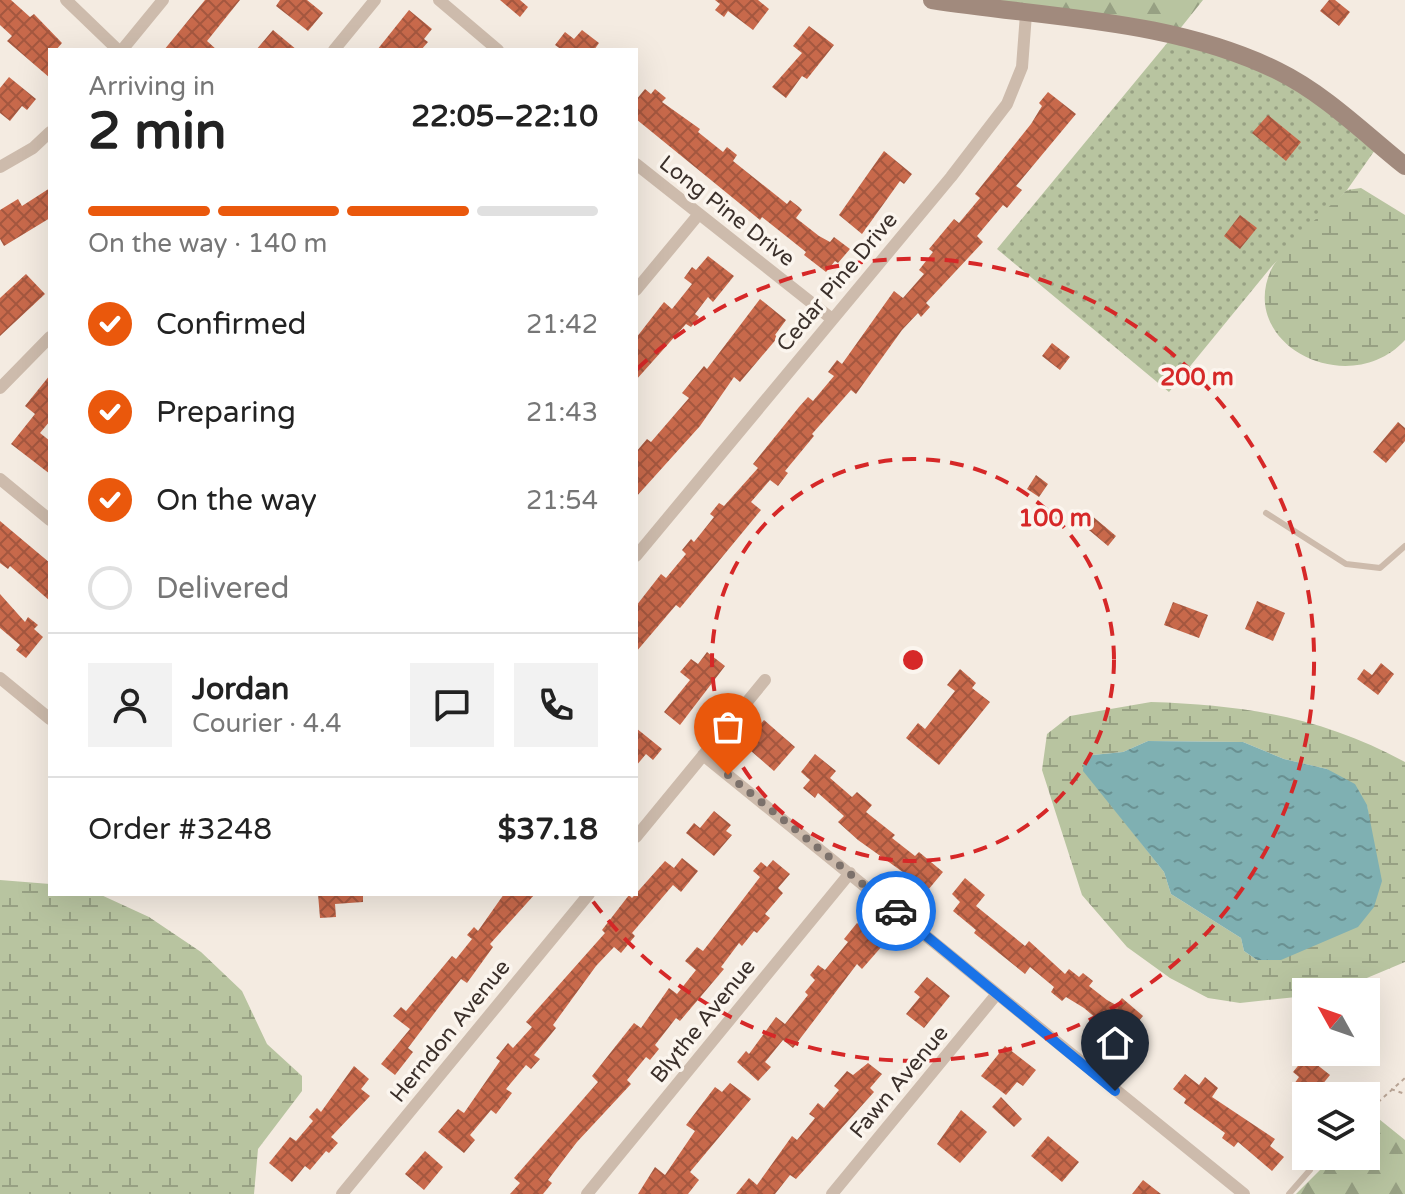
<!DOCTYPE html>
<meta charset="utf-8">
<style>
:root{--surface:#fff;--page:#f2f2f2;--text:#222;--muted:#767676;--line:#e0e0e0;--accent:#ea580c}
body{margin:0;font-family:"Varela Round",sans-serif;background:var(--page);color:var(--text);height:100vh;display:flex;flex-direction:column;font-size:30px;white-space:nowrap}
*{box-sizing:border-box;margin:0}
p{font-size:26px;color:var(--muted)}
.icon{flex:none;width:44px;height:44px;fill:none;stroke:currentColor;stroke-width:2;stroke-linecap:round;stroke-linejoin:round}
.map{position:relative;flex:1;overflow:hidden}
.drawer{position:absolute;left:48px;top:48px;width:590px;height:848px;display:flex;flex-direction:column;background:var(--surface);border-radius:0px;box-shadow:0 8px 32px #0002}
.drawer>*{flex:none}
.needle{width:52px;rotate:310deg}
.buttons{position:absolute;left:1292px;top:978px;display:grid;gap:16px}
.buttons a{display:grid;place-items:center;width:88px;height:88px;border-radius:0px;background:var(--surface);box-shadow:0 8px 32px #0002;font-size:40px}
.pin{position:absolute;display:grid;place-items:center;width:68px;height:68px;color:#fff;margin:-82px -34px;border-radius:50% 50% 50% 0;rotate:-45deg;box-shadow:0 0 8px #0007}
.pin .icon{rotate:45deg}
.courier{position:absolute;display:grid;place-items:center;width:80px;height:80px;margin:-40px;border:6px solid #1a73e8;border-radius:50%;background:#fff;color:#222;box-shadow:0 2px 10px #0007}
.overview em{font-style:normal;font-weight:800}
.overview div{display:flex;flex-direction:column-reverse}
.overview{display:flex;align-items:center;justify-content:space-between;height:136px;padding:0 40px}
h1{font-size:52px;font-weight:800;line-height:60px}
.bar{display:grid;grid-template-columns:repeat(4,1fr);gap:12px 8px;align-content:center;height:96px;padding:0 40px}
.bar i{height:10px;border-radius:6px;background:var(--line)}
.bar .active{background:var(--accent)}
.bar p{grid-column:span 4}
.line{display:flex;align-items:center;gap:20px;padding:0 40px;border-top:2px solid var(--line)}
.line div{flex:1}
.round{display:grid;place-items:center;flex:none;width:84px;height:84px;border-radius:0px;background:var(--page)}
ol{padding:0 40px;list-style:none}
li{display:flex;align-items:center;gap:24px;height:88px}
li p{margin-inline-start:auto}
li .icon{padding:8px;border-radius:50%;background:var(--accent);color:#fff;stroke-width:4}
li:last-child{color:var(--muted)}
li i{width:44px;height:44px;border:4px solid var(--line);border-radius:50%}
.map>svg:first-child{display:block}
</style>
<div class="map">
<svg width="1405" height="1194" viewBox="0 0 1405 1194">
<defs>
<pattern id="grass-dots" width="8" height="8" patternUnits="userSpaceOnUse" patternTransform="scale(2)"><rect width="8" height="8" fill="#b8c4a0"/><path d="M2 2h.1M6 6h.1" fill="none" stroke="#97a083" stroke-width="1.8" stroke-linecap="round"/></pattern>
<pattern id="forest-firs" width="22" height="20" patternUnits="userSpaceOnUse" patternTransform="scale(2)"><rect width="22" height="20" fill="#b8c4a0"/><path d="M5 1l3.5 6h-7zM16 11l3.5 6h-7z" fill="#97a083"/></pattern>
<pattern id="wetland-marsh" width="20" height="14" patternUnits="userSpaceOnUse" patternTransform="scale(2)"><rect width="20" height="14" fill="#b8c4a0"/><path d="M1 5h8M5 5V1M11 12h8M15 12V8" fill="none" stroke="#97a083"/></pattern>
<pattern id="water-ripples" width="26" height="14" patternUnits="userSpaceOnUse" patternTransform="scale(2)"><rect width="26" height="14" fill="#7fb0b2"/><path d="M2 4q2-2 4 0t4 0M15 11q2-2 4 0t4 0" fill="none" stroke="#699091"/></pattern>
<pattern id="building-cross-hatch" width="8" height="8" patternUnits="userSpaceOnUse" patternTransform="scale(2)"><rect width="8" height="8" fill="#c8694b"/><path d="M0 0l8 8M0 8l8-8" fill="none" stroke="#a4573f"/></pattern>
</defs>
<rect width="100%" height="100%" fill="#f4ebe1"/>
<path fill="url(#grass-dots)" d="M1168,42C1192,49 1217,53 1240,62C1292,80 1333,116 1375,150L1347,190L1272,266L1169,392L997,249Z"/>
<path fill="url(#forest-firs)" d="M977,0H1203L1179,30Z
M1374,1115L1405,1140V1194H1296L1334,1156H1366V1123Z"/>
<path fill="url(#wetland-marsh)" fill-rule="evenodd" d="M1361,188L1405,215V340C1349,401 1237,345 1271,270C1280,250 1329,207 1347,190Z
M1151,702C1244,705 1322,717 1405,762V962L1343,988L1306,992V996L1240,1003L1208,998L1170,978L1127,947L1082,895L1042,770L1047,734L1070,716ZM1148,741L1243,742L1284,759L1327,769L1367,806L1371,831L1281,959L1257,960L1244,951L1241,938L1171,894L1164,872L1112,806L1093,755L1123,752Z
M0,880L50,884V894H99L149,917L201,952L242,991L267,1044L302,1076V1091L258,1149L254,1194H0Z"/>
<path fill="url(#water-ripples)" d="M1148,741L1243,742L1284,759L1327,769L1355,784L1367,805L1382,881L1374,907L1358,927L1281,960H1257L1244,951L1241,938L1171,894L1164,872L1083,771L1084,761L1093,755L1123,752Z"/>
<path fill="url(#building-cross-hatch)" d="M0,0H11L30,17L34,14L62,43L56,50H50V78L7,41L12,36L0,25Z
M205,0H240L207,41L217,50H164Z
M280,0H307L323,13L308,31L276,6Z
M500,0H520L528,7L520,17Z
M715,0H758L769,9L753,30L728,11L724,17L715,10L720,4Z
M1329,0H1335L1350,12L1339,26L1320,11Z
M409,10L432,29L424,39L428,42L421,50H377Z
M809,26L834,45L807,79L802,76L786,98L772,87L802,53L793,46Z
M273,30L297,50H256Z
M582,30L599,43L594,50H562L555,45L565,32L574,39Z
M9,77L36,99L27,110L22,106L10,121L0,113V88Z
M645,89L651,94L655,89L666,98L662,102L700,129L698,132L723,152L727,147L737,155L733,161L787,204L790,200L799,207L802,210L796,218L819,236L830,242L834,237L850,249L838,263L835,261L826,272L804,255L806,252L762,217L760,220L636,119V100Z
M1048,92L1076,114L1016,186L1022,190L1007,208L1003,205L977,236L983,242L926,303L930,307L921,317L918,313L902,330L856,394L851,390L812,434L814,436L785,471L788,473L778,486L770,480L751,502L761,510L680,608L676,605L636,652V606L661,574L666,578L686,554L682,550L691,539L694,542L714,517L710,514L719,503L724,506L758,468L753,464L799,407L808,397L813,401L834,376L828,372L837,360L842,364L894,291L903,298L924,274L919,270L933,252L929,249L954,219L959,223L980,198L975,194L1031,124L1042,106L1039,103Z
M1268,115L1301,142L1286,161L1252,133Z
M884,151L912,174L904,184L900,181L862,234L839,215Z
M50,188V218L4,246L0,239V210L18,199L22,206Z
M1240,215L1257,228L1240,249L1224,236Z
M708,256L734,276L713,302L708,297L695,314L699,317L691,327L686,324L636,380V338L664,302L672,309L692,284L684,278L692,267L696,270Z
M26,274L45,294L0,336V298Z
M760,299L786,320L775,335L778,337L740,382L734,377L700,426L636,497V452L647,439L651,442L689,398L682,393L704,366L707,369Z
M1052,343L1070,357L1060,370L1042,356Z
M50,375V421L40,433L50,441V474L11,444L35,414L25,406Z
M1398,422L1405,428V441L1386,463L1373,452Z
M1036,475L1048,484L1039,497L1027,489Z
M1091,515L1116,536L1108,546L1083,525Z
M0,521L50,563V601L10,566L8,569L0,563Z
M0,594L25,622L28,617L38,625L34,629L43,637L26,658L16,650L20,645L0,628Z
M1257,601L1285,613L1273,641L1245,629Z
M1173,602L1208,615L1199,638L1164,625Z
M707,652L725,666L680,725L664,712L690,680L680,672L691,659L698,664Z
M1381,663L1394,674L1378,695L1357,679L1364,669L1372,675Z
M960,669L976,683L972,688L990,702L939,765L906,738L918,723L925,729L955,691L947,685Z
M764,720L795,747L774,771L743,744Z
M636,728L662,749L653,760L646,754L636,766Z
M815,754L836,771L830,778L852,797L857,792L872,805L866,812L895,835L892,838L915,856L919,852L943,872L928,890L858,840L838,822L844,816L818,793L815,798L803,788L810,780L801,772Z
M714,811L731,825L726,831L732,835L714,856L686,833L694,823L700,828Z
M682,858L698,871L681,892L673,885L632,933L635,936L621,953L614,947L596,966L553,1025L556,1028L534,1055L540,1059L531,1069L526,1065L506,1089L512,1093L496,1114L491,1110L470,1135L475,1140L464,1153L438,1132L458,1109L464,1113L500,1061L496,1058L508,1043L513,1048L532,1027L526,1022L605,933L602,930L629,895L632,898L665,861L674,868Z
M773,860L790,874L778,888L783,893L765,914L770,918L757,933L754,931L742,946L739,943L721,967L724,969L680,1021L676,1018L655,1045L659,1049L650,1060L646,1057L627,1080L631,1084L577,1142L548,1180L552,1183L543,1194H510L520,1183L514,1178L598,1082L592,1076L634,1023L641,1028L669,988L677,994L696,970L685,961L697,947L703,951L721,928L760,877L753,871L761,862L767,867Z
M965,878L985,895L976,906L1025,946L1029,941L1065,974L1069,969L1079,977L1083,973L1093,981L1089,986L1107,1000L1116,1005L1122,998L1143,1016L1118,1045L1107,1036L1111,1031L1084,1008L1066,997L1062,1001L1051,992L1054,987L1030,967L1025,974L974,933L976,930L953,911L960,902L952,894Z
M318,894H363V902L335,904L336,917L320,918Z
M504,894H535L490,944L493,947L467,983L461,979L439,1007L408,1048L413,1052L395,1075L381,1064L410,1029L393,1016L401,1007L406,1011L452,956L456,959L472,939L467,935L474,927L478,931Z
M857,923L883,945L862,969L857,964L793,1048L783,1040L765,1062L771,1067L758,1081L737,1062L746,1051L749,1054L776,1017L785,1024L808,995L805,992L815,980L810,975L818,965L825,970L848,942L844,939Z
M927,977L950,996L924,1028L906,1014L920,997L914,992Z
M1005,1046L1036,1070L1023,1086L1017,1082L1006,1095L981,1076Z
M1306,1056L1330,1075L1313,1096L1294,1084L1299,1077L1293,1072Z
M868,1063L882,1074L870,1088L874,1092L796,1179L790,1175L775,1194H736L749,1178L757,1185L792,1136L797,1140L815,1118L809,1114L818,1103L824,1108L839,1090L834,1086L847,1071L853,1075Z
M354,1066L369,1079L361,1089L370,1096L331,1137L338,1143L329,1153L326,1151L310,1170L305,1166L292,1182L269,1163L290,1137L296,1141L313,1121L309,1117L317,1108L321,1112Z
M1185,1074L1199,1085L1205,1077L1218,1088L1212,1097L1275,1139L1270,1146L1284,1157L1272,1171L1238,1142L1234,1147L1222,1138L1225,1133L1184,1103L1186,1099L1173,1089Z
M730,1083L751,1099L690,1172L699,1180L688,1194H638L655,1167L665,1175L695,1131L686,1125L715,1087L722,1092Z
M1001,1097L1022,1119L1014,1127L992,1107Z
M961,1110L987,1132L960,1163L937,1144Z
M1048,1136L1079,1162L1062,1182L1031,1156Z
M425,1151L443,1167L424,1190L405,1174Z
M1143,1180L1161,1194H1132Z"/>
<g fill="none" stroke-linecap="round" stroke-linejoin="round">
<path stroke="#b9a596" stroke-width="2" stroke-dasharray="4 4" stroke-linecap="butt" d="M1391,1089L1405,1094
M1366,1113L1405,1078
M1316,1163L1324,1156"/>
<path stroke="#cdbbac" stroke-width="6" d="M1266,513L1346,564L1380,568L1405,546
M1289,1194L1310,1170"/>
<path stroke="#cdbbac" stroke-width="12" d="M66,0L118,50
M439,0L498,50
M122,50L163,0
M334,50L375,0
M636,164L832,319
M0,167L33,148L50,132
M636,290L699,214
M0,388L50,337
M0,479L50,520
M636,556L951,177L1007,104L1022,67L1026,14
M0,678L50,719
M703,755L1244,1194
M636,837L765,680
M342,1194L589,894
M587,1194L850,873
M832,1194L996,995"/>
<path stroke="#a18a7d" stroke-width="18" d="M932,0C1047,18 1173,19 1278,71C1325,94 1365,134 1405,166"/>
</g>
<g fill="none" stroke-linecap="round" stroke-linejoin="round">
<path stroke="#7c716b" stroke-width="8" stroke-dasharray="0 14.4" d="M728,775L896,911"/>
<path stroke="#1a73e8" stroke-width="10" d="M896,911L1115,1091"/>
</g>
<g fill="none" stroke="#d62828" stroke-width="4" stroke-dasharray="14 10">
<circle cx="913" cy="660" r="201"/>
<path d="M637 369A401 401 0 1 1 589 896"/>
</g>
<g text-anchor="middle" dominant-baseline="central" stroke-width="7" stroke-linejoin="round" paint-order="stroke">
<g font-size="22" fill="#3b302b" stroke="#fbf5ee">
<text transform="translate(727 211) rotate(38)">Long Pine Drive</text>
<text transform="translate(837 282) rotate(-50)">Cedar Pine Drive</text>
<text transform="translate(703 1021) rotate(-51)">Blythe Avenue</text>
<text transform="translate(450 1031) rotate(-51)">Herndon Avenue</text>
<text transform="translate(899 1082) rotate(-50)">Fawn Avenue</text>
</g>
</g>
<circle cx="913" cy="660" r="12" fill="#d62828" stroke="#fbf5ee" stroke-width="4"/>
<g font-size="24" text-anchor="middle" font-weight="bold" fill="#d62828" stroke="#fbf5ee" stroke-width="7" stroke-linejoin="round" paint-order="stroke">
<text x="1197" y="385">200 m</text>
<text x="1055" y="526">100 m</text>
</g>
</svg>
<div class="buttons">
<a><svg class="needle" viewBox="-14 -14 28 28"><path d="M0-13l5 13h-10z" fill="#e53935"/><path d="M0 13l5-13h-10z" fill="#767676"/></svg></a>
<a><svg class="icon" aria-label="layers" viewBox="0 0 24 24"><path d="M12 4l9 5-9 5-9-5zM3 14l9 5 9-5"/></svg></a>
</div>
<div class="pin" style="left:728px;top:775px;background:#ea580c"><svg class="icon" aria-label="bag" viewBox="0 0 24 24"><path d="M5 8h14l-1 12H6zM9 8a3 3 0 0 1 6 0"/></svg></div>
<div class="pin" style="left:1115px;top:1091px;background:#1f2937"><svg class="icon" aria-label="home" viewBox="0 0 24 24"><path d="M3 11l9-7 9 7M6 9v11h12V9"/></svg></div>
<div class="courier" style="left:896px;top:911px"><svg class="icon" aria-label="car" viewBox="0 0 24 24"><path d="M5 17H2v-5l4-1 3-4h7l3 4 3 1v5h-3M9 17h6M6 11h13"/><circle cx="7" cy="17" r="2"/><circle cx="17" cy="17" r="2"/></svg></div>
<section class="drawer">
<div class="overview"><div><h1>2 min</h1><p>Arriving in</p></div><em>22:05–22:10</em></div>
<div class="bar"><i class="active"></i><i class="active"></i><i class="active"></i><i></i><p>On the way · 140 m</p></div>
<ol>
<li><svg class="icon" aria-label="check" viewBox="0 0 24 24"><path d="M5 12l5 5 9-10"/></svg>Confirmed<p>21:42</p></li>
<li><svg class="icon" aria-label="check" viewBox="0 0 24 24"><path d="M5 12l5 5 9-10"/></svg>Preparing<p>21:43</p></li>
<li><svg class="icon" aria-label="check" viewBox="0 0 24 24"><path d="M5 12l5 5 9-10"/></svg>On the way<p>21:54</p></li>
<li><i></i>Delivered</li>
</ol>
<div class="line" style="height:144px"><a class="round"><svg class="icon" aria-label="person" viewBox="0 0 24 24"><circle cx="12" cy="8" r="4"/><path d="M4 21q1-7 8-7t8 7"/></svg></a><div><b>Jordan</b><p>Courier · 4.4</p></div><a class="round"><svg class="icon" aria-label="chat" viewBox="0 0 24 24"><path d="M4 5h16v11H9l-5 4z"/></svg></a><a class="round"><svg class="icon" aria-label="phone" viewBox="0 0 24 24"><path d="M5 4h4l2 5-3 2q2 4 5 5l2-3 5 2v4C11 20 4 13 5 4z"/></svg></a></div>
<div class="line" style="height:104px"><div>Order #3248</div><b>$37.18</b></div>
</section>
</div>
